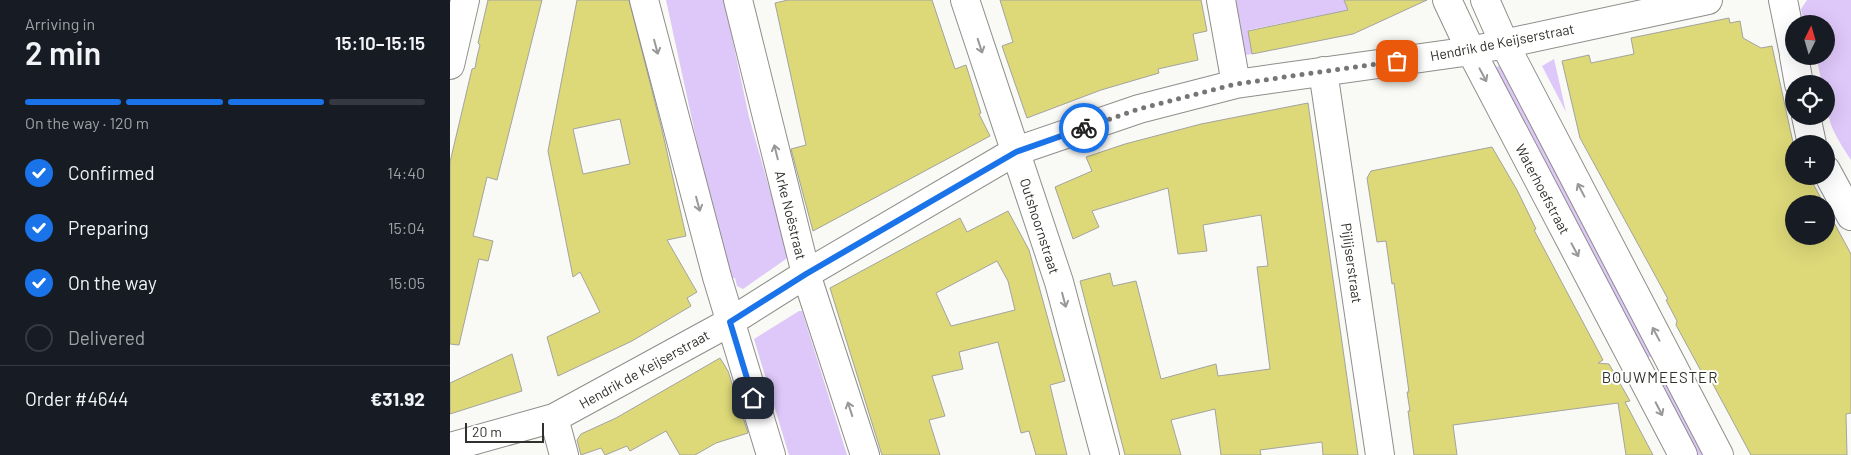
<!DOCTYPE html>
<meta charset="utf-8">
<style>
:root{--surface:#171b24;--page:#242831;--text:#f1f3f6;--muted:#9ea1a6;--line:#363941;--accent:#1a73e8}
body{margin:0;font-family:Barlow,sans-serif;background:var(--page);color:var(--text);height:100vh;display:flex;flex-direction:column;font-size:19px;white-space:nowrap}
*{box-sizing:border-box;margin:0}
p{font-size:16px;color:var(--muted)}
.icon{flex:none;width:28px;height:28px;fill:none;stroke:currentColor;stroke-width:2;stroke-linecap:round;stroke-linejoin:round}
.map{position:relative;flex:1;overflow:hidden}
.sheet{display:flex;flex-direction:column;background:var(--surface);width:450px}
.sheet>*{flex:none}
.needle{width:32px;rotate:5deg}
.buttons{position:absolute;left:1335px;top:15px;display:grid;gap:10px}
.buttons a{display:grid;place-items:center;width:50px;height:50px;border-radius:50%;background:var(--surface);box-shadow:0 5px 20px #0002;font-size:25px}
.scale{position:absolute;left:15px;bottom:12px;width:79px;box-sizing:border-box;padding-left:5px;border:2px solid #30302e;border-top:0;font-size:14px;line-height:18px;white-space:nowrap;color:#30302e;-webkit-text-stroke:4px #fffffe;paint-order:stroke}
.pin{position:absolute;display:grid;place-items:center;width:42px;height:42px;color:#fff;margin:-21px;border-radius:10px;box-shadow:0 2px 8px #0006}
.courier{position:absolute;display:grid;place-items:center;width:50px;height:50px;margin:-25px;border:4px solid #1a73e8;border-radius:50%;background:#fff;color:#222;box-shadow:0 1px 6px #0007}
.head em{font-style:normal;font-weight:600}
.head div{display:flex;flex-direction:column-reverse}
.head{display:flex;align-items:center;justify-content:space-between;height:85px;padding:0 25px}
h1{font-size:32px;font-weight:600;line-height:38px}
.bar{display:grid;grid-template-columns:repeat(4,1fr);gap:8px 5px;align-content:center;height:60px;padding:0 25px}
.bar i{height:6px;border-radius:4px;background:var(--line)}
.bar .selected{background:var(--accent)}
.bar p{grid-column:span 4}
.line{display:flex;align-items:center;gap:12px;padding:0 25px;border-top:1px solid var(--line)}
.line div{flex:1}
ol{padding:0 25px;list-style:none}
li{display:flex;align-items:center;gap:15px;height:55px}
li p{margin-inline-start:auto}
li .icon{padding:5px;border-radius:50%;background:var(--accent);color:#fff;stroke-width:4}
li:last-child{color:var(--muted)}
li i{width:28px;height:28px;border:2px solid var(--line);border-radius:50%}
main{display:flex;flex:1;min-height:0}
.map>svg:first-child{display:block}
</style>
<main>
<section class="sheet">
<div class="head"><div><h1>2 min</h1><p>Arriving in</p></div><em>15:10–15:15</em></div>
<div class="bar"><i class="selected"></i><i class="selected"></i><i class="selected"></i><i></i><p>On the way · 120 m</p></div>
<ol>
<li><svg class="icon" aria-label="check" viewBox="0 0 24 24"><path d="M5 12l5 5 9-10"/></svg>Confirmed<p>14:40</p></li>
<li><svg class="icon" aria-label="check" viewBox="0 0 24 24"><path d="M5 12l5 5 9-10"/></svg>Preparing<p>15:04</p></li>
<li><svg class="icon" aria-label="check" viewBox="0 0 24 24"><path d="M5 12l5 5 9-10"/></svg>On the way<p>15:05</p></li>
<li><i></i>Delivered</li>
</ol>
<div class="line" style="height:65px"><div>Order #4644</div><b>€31.92</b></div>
</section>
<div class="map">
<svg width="1401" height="455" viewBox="0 0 1401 455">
<rect width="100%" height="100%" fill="#f9f9f5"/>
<path fill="#dec7f9" d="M216,0H274L299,117L338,255L336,259L293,289L287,286L285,278H282L263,216Z
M783,0H894L898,10L798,30L802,54L795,55Z
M1357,0H1401V160C1381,129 1376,121 1376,84H1372L1368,65L1361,56H1376V24H1354L1351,9Z
M1104,59L1116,112L1092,66Z
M1055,65L1204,355L1195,359L1041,68Z
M349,311H352L397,455H339L304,339Z
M1218,379L1261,455H1243L1208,384Z"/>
<path fill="#ddd979" stroke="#a3a39f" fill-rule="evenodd" d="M38,0H92L47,180L37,177L23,236L43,241L38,261L29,259L9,345L0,344V162L22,69L25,68L27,57L30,45L28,43Z
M127,0H179L212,130L236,236L217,240L247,292L237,298L241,306L182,341L108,376L97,337L150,312L130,272L123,277L98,151ZM170,119L180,164L133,174L123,129Z
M338,0H482L505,69L516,65L531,113L529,114L540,136L363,231L341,149L356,145L325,3Z
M550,0H751L757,31L743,34L748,60L708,69L709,73L651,90L577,118L552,46L563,42Z
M894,0H977L903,34L802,54L798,31L898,10Z
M1279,18L1280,23L1290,21L1293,38L1311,48L1322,46L1344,147V176H1359L1374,204H1344V236H1376V208L1401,254V413L1396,414L1397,455H1301L1258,375L1263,372L1251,371L1226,325L1227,321L1216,300L1218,299L1130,138L1112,61L1139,55L1141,63L1184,54L1181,38Z
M858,103L908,455H873L872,442L810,450L811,455H771L765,409L721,420L731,455H675L630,281L660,273L663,286L686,281L711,379L766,364L768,376L820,369L807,267L818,266L811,215L753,225L757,251L728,254L718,188L642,211L649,227L623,239L605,187L642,171L636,157L675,144L751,124Z
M1042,147L1067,190L1086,229L1084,230L1153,360L1148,363L1159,364L1180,401L1175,402L1203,455H1176L1168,403L1003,425L1007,455H964L958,411H960L957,392H959L944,283L942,284L936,241L927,242L917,178L921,171Z
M558,211L579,250L615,381L600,385L617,455H586L579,431L571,433L548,342L509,352L513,369L482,376L495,416L479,420L490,455H432L380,288L510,218L517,232ZM547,261L558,281L565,310L501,326L486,293Z
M62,354L72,391L0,414V383Z
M270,358L278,371L298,433L266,443L245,455H230L216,431L180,451L177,446L155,455L151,448L131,455L127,440L131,434L166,418Z"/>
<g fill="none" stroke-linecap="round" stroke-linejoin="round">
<g stroke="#8e8e8b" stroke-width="30">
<path id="minor" d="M194,0L267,277L321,455
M288,0L356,274L415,455
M515,0L609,282L655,455
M771,0L786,84
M997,0L1021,51L1233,455
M1035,0L1054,43L1269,455
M1333,0L1344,54
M1344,56L1349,84
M0,65L15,0
M873,71L930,455
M1356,116L1362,144
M1376,170L1401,216
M104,418L114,455
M0,447L104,418L280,322L356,274L566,151L689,109L786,84L1021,51L1258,0"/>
</g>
<use href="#minor" stroke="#fff" stroke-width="28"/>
</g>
<defs><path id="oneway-shaft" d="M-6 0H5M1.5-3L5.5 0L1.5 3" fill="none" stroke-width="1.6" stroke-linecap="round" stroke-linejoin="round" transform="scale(1.25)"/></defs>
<g stroke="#989896">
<use href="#oneway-shaft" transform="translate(530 46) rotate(72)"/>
<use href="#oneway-shaft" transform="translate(206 47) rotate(75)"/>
<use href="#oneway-shaft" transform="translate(1033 75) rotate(62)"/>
<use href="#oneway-shaft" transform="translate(326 152) rotate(-104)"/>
<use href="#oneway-shaft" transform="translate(1131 190) rotate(-118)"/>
<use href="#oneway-shaft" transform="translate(248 204) rotate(75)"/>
<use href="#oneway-shaft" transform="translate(1125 250) rotate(62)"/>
<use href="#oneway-shaft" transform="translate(614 300) rotate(75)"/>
<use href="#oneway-shaft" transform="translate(1206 334) rotate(-118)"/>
<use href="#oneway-shaft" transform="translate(400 409) rotate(-108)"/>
<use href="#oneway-shaft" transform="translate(1209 409) rotate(63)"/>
</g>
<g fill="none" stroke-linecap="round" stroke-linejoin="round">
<path stroke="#767674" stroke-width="5" stroke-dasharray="0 9" d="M634,128L689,109L786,84L947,61"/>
<path stroke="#1a73e8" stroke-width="6" d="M303,398L280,322L356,274L566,152L634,128"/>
</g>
<g text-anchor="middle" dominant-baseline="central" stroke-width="4" stroke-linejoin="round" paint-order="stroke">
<g font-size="14" fill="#30302e" stroke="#fffffe">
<text transform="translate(1052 42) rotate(-11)">Hendrik de Keijserstraat</text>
<text transform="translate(1093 189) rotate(62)">Waterhoefstraat</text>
<text transform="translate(341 215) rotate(76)">Arke Noëstraat</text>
<text transform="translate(590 226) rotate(72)">Outshoornstraat</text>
<text transform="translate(902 263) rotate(82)">Pijlijserstraat</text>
<text transform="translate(194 369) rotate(-29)">Hendrik de Keijserstraat</text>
</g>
<g font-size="15" letter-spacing="1" fill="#30302e" stroke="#fffffe">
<text x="1210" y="377">BOUWMEESTER</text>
</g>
</g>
</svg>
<div class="buttons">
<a><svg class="needle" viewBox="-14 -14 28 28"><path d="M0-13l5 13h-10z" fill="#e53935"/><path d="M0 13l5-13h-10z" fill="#9ea1a6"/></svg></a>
<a><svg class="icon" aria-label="locate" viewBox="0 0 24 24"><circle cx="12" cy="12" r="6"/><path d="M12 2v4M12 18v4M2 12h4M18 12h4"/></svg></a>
<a>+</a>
<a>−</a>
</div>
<div class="scale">20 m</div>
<div class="pin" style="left:947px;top:61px;background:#ea580c"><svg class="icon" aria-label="bag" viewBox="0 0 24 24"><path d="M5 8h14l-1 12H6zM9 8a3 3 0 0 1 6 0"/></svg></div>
<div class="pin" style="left:303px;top:398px;background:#1f2937"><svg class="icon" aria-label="home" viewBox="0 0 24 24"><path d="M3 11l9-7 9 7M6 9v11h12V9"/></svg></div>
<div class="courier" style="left:634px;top:128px"><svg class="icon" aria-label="bike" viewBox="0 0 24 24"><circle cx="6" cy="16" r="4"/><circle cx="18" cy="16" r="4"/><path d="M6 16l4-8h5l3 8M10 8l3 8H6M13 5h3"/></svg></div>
</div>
</main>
